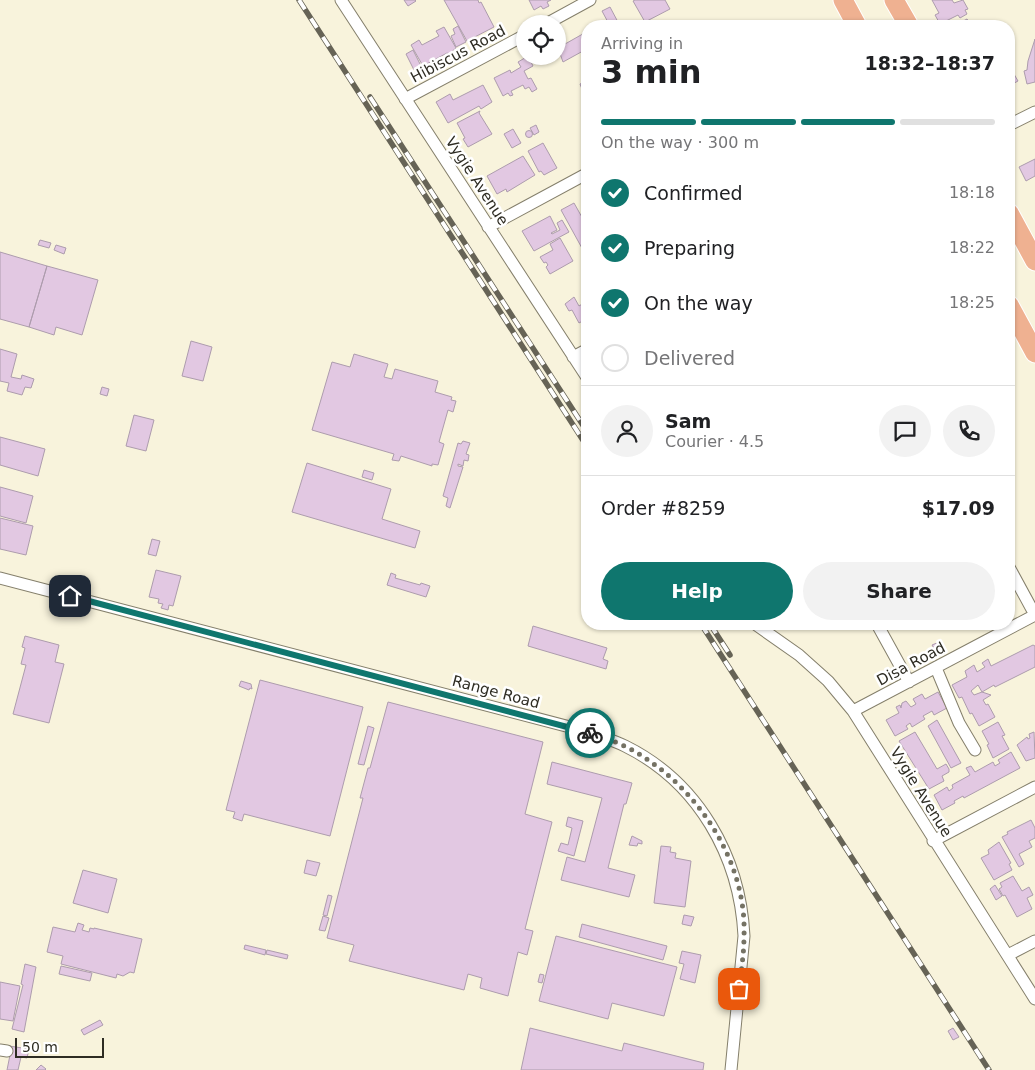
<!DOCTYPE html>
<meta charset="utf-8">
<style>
:root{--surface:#fff;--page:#f2f2f2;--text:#202124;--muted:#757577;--line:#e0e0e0;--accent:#0f766e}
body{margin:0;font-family:"DejaVu Sans",sans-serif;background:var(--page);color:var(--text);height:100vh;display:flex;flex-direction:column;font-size:19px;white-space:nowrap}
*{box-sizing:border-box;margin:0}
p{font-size:16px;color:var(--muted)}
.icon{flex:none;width:28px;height:28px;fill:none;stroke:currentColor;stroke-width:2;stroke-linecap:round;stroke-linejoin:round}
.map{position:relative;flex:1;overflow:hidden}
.side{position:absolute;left:581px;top:20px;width:434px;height:610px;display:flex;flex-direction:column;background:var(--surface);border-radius:20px;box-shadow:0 1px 4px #0004}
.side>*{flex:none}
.controls{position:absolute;left:516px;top:15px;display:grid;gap:10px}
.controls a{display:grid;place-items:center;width:50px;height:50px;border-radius:50%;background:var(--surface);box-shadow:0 1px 4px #0004;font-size:25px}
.scale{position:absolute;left:15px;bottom:12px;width:89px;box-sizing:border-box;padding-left:5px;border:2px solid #2e2c23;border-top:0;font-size:14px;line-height:18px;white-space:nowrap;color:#2e2c23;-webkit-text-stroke:4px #fff;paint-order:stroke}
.pin{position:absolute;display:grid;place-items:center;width:42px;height:42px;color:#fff;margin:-21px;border-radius:10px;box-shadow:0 2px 8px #0006}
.courier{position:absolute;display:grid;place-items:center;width:50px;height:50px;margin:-25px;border:4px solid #0f766e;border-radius:50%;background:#fff;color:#222;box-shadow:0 1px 6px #0007}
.headline em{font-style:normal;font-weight:700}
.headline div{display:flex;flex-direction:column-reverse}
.headline{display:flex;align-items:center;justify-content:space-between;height:85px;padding:0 20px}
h1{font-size:32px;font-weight:700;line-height:38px}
.bar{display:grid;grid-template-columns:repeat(4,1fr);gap:8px 5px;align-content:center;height:60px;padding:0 20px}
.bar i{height:6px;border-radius:4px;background:var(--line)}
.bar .current{background:var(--accent)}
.bar p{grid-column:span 4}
.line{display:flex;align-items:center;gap:12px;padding:0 20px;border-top:1px solid var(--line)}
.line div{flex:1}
.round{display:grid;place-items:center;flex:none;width:52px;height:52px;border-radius:26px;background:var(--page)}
ol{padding:0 20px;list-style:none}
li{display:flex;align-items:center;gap:15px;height:55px}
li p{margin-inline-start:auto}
li .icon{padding:5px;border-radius:50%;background:var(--accent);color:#fff;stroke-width:4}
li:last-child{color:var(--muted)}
li i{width:28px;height:28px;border:2px solid var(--line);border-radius:50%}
.action{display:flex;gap:10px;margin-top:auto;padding:10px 20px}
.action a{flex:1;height:58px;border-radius:30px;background:var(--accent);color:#fff;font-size:20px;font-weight:700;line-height:58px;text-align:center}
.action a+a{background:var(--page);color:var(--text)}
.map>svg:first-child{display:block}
</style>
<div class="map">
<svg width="1035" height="1070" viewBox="0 0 1035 1070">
<rect width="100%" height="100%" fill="#f8f3dc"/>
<path fill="#e2c8e2" stroke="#ad9cad" d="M404,0H415L416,1L408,6Z
M444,0H478L479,3L481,2L494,27L467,41Z
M529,0H551L547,2L549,6L543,9L541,6L534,10Z
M635,0H665L670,9L645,22L633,1Z
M932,0H952L954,3L963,0L968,9L965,10L967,14L960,18L958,15L940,24L935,15L939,13Z
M610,7L619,24L615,26H610L602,11Z
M967,19L972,26L974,25L975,26H954Z
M458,26L466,42L456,47L451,36L455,34L453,29Z
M444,27L456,48L449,54L447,53L423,66L411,45L419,40L422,45L439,36L436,31Z
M588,31V47L582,50L583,51L563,62L558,48Z
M1035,39V82L1027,84L1024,71L1027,70L1028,61Z
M413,50L421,66L414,70L406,54Z
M528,56L533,66L524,71L528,79L531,78L537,89L532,92L529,87L525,89L523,85L511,91L513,95L510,96L508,93L503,96L494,78L510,70L511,73L521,67L518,62Z
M1011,69L1018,81L1009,86V70Z
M588,80V87L582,89L580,84Z
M483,85L492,102L481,109L479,106L448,123L436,102L450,94L453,100Z
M480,111L479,113L492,134L468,147L463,139L465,138L457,123Z
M536,125L539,132L534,135L530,128Z
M513,129L521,143L512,148L504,134Z
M525.5 134a3.5 3.5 0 1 1 7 0a3.5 3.5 0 1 1-7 0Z
M543,143L557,168L544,175L541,171L539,172L528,151Z
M523,156L535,175L507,192L506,189L497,194L487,176Z
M1035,159V176L1026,181L1019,167Z
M574,203L583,219L588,216V247L583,250L561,210Z
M550,216L557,230L551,233L552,234L560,230L557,223L562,220L569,232L534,251L522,231Z
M560,238L573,261L550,274L546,267L548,265L546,262L544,263L540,257L553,250L550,244Z
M40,240L51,243L49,248L38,245Z
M56,245L66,248L64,254L54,250Z
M0,252L47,266L29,327L0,319Z
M47,266L98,280L82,335L56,327L54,335L29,327Z
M574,297L579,306L587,301L586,299L588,298V318L579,323L572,310L569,311L565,304Z
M191,341L212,347L203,381L182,376Z
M0,349L17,354L11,377L21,379L22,375L34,379L31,388L25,387L22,395L7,391L9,383L0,381Z
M354,354L388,364L384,377L392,379L395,369L438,381L435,392L452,397L451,400L456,401L453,412L448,410L439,442L444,444L438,465L432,464V466L401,456L399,461L392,460L394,454L312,430L332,362L350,367Z
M102,387L109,389L107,396L100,394Z
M134,415L154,420L146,451L126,446Z
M0,437L45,449L38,476L0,465Z
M463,441L470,443L466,454L469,455L468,461L464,460L463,466L458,464V466L463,467L450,508L446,506L448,498L443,496L458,443L461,444Z
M307,463L391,489L382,519L420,531L415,548L292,512Z
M364,470L374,473L372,480L362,477Z
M0,487L33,496L26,523L0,516Z
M0,518L33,526L26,555L0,549Z
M152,539L160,541L156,556L148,554Z
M156,570L181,576L173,606L169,605L168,610L161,608L163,604L158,603L159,599L149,597Z
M391,573L396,575L395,578L420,585L421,583L430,586L426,597L387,585Z
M533,626L607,648L603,659L608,661L606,669L528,646Z
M25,636L59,645L55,662L64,664L49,723L13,714L26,665L21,664L25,648L22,647Z
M939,642L942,647L935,650L932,645Z
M1033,645L1035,646V667L995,687L994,685L982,692L978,685L971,691L974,695L982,692L991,695L983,700L986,705L988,704L995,717L979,726L972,713L970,714L962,697L959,698L952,685L967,677L965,671L974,665L977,672L985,667L982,663L988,659L991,666Z
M260,680L363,707L330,836L244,814L242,821L233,818L235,812L226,810Z
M241,681L251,684L252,689L250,688L249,690L239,686Z
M938,692L947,708L934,715L932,711L923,716L925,719L912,727L910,723L906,726L908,729L895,736L886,720L899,713L896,707L900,705L901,708L902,703L906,701L911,707L916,704L913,699L922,694L925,699Z
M388,702L543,742L525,814L552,822L525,929L533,931L527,955L518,952L508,996L480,988L482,978L468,974L464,990L349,961L354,945L327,938L363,798H360L368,768H370Z
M937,720L961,763L951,768L928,726Z
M998,722L1005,735L1002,736L1009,749L993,758L987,745L989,744L982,731Z
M368,726L374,728L364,765L358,764Z
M915,732L937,769L946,764L949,769V772L942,776L944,781L929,789L899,741Z
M1034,732L1035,758L1026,761L1017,745L1027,737L1028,739L1030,738L1029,734Z
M1011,752L1020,768L964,798L963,796L954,801L955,803L942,810L934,795L947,787L949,791L953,788L952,785L970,775L966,768L971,766L975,772L993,762L995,766L1000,763L998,760Z
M552,762L632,783L626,804H624L608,868L635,875L629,897L561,880L567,857L585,862L602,798L547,784Z
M568,817L583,821L574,856L558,851L561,843L568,845L572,828L566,826Z
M1031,820L1035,828V838L1029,841L1032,847L1019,854L1024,864L1019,867L1002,837L1008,834L1007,832Z
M632,836L642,841V844L638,843L637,846L629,845Z
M999,842L1011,863L1009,864L1012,870L994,880L981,858L989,854L988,850Z
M661,846L671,847L670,852L676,853L675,858L691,861L685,907L654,903Z
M307,860L320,863L316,876L304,873Z
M83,870L117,879L108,913L73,903Z
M1013,876L1022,891L1029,887L1033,895L1027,898L1032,909L1017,917L1005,895L1003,896L999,889L1002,887L1000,883Z
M995,885L1002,896L996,900L990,889Z
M328,895L332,896L327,916L323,915Z
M684,915L694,917L691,926L682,924Z
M323,916L329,918L325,931L319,930Z
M78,923L84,925L82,930L89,932L90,928L94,929V928L142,939L134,973L130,972L123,976L117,974L116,978L61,964L63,956L47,952L53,927L75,932Z
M582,924L667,946L663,960L579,937Z
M556,936L677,967L664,1016L612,1003L608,1019L539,1001Z
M245,945L266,950L265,955L244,949Z
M267,950L288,955L287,959L266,954Z
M682,951L701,955L695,983L680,979L684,964L679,963Z
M25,964L36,967L24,1032L12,1029L23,985L21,984Z
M61,966L92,973L90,981L59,974Z
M540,974L544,975L542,983L538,982Z
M0,982L20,986L13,1021L0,1019Z
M100,1020L103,1025L84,1035L81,1030Z
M530,1028L622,1051L624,1043L704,1063L703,1070H521Z
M953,1028L959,1037L953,1040L948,1031Z
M9,1046L29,1049L27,1058L21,1057L18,1070H7L11,1050L8,1049Z
M41,1065L46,1069L45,1070H36Z"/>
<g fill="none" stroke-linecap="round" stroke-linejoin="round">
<g stroke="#847f6b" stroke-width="13">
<path id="street" d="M341,0L588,379
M546,24L590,0
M405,99L525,35
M1009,125L1035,112
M488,227L588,173
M573,357L588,349
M1009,567L1035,615
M0,578L589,732C601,737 613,740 625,746C698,782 740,856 744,936L731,1070
M755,624L799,655L828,681L853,711L1035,999
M877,624L909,682
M936,668L959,723L975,750
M853,711L1035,615
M933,841L1035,787
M1008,955L1035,941
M0,1050L7,1051"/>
</g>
<g stroke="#fff" stroke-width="21">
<path id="primary" d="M843,0L857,26
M894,0L909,26
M1009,213L1035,261
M1009,305L1035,353"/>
</g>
<use href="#street" stroke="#fff" stroke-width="11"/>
<use href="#primary" stroke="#efb191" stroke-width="19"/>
<g stroke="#666356" stroke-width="5.5">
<path id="rail" d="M299,0L588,448
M370,97L588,433
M701,624L989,1070
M710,624L730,655"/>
</g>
<use href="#rail" stroke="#fff" stroke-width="4" stroke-dasharray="11" stroke-linecap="butt"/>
</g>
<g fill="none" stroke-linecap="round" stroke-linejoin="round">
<path stroke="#757264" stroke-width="5" stroke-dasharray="0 9" d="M590,733C608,739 626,745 642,756C701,793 747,864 744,936C744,954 741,972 739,989"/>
<path stroke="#0f766e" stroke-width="6" d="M70,596L590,733"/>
</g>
<g text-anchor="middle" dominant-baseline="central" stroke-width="5" stroke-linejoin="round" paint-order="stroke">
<g font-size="15" fill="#2e2c23" stroke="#fff">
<text transform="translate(458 54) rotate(-28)">Hibiscus Road</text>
<text transform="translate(477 181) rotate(57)">Vygie Avenue</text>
<text transform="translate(911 664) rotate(-28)">Disa Road</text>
<text transform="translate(496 692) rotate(15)">Range Road</text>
<text transform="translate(921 792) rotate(58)">Vygie Avenue</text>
</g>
</g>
</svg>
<div class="controls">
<a><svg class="icon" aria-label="locate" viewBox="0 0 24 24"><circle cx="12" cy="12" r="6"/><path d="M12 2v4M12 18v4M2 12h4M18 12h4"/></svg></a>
</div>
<div class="scale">50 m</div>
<div class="pin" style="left:739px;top:989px;background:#ea580c"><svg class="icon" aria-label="bag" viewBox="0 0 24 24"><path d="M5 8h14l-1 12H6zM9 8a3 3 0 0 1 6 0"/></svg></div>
<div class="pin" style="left:70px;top:596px;background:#1f2937"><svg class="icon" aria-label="home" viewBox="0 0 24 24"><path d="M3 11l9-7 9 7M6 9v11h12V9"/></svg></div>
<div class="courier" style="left:590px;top:733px"><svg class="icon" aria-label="bike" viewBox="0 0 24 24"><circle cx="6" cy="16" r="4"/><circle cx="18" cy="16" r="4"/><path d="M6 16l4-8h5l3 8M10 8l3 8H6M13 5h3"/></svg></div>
<section class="side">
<div class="headline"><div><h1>3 min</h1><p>Arriving in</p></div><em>18:32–18:37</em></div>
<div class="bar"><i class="current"></i><i class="current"></i><i class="current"></i><i></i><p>On the way · 300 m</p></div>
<ol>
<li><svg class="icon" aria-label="check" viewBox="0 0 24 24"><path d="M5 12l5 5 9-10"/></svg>Confirmed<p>18:18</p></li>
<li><svg class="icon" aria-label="check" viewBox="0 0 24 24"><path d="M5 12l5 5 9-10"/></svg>Preparing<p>18:22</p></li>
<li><svg class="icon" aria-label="check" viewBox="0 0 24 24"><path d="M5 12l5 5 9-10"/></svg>On the way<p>18:25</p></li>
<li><i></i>Delivered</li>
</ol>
<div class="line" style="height:90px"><a class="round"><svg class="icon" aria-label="person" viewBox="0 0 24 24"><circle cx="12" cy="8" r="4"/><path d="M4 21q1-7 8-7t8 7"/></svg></a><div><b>Sam</b><p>Courier · 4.5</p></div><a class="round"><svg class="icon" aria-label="chat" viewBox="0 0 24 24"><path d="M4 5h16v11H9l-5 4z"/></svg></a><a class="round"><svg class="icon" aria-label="phone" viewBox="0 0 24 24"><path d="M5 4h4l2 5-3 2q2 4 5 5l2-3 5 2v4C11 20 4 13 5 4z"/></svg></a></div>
<div class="line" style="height:65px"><div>Order #8259</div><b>$17.09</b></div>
<div class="action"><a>Help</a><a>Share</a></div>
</section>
</div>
